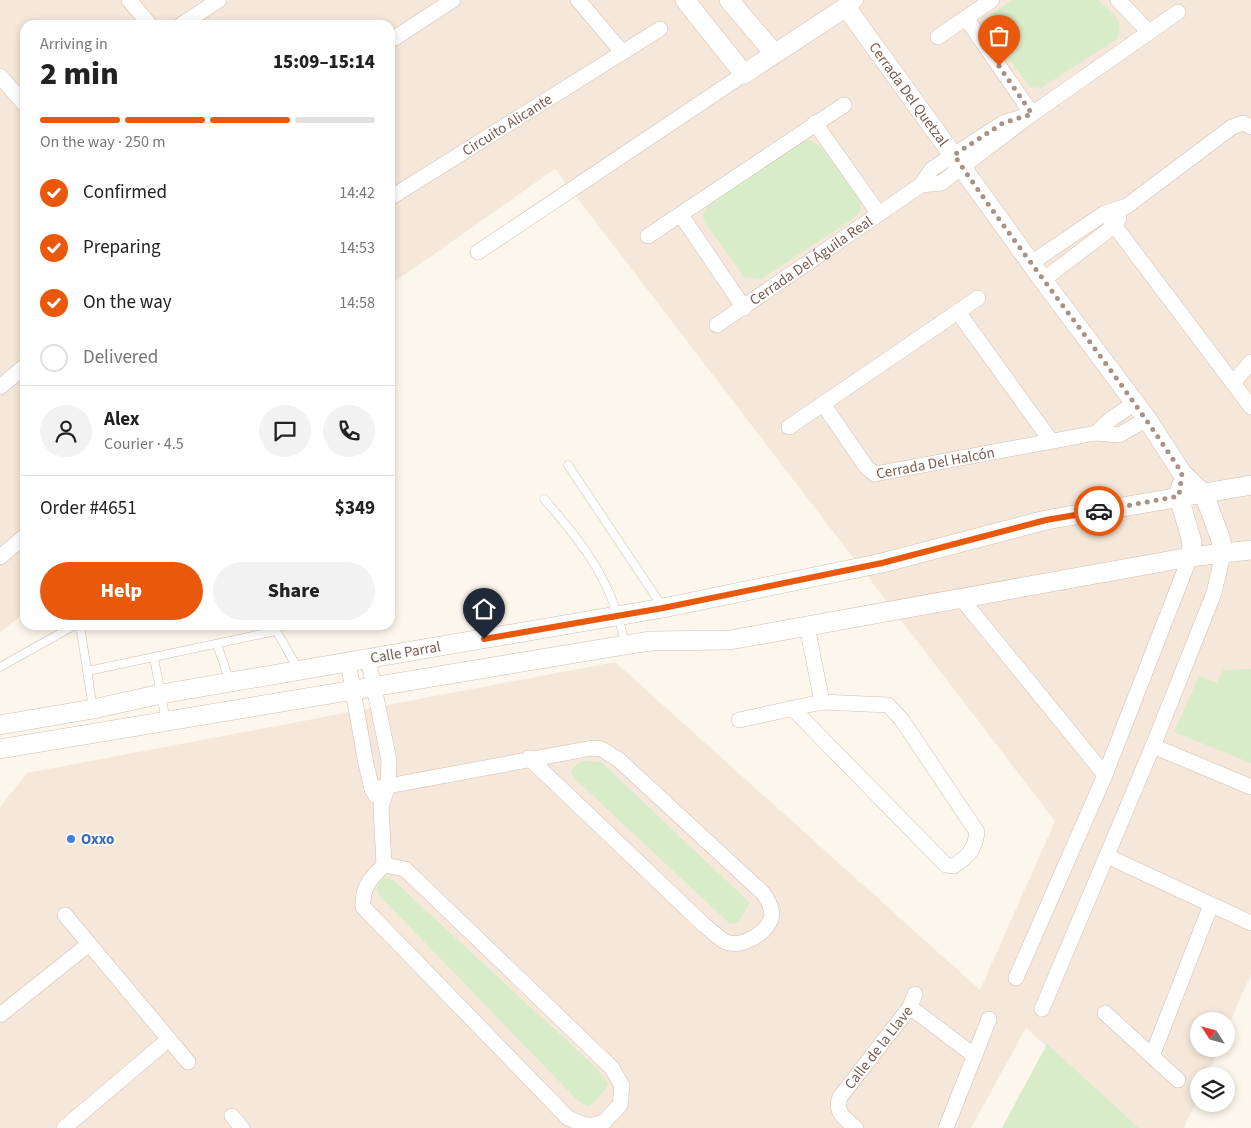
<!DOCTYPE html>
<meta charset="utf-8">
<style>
:root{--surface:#fff;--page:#f2f2f2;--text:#222;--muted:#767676;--line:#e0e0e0;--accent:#ea580c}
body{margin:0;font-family:"Source Sans 3",sans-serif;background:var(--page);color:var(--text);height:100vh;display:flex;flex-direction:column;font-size:19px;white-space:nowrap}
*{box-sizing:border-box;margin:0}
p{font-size:16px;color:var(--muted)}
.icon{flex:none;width:28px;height:28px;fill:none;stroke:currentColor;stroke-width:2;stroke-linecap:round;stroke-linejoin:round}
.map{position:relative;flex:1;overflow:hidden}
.drawer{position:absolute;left:20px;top:20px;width:375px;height:610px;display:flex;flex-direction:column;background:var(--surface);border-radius:15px;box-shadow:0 2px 8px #0003}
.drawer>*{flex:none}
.needle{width:32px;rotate:306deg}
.fabs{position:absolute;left:1190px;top:1012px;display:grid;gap:10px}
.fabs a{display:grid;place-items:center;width:45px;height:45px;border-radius:50%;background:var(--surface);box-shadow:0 2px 8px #0003;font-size:25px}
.pin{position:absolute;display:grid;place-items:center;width:42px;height:42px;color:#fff;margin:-51px -21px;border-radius:50% 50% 50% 0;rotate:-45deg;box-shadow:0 0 5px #0007}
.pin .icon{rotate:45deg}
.courier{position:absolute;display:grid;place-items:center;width:50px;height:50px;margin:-25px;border:4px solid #ea580c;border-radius:50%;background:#fff;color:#222;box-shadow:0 1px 6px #0007}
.head em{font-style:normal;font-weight:800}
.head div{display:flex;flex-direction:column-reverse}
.head{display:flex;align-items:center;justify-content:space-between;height:85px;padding:0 20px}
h1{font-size:32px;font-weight:800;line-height:38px}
.bar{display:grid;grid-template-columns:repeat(4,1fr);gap:8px 5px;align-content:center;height:60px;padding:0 20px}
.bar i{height:6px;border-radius:4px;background:var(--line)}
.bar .current{background:var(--accent)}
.bar p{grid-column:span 4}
.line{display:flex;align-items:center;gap:12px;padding:0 20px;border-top:1px solid var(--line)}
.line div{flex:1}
.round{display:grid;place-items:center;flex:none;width:52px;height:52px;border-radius:26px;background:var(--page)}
ol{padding:0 20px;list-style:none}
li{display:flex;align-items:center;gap:15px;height:55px}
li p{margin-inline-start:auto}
li .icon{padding:5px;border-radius:50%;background:var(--accent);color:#fff;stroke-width:4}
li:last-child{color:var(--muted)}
li i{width:28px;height:28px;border:2px solid var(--line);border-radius:50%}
.primary-button{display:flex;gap:10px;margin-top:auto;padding:10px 20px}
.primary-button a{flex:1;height:58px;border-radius:30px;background:var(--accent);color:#fff;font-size:20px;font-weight:800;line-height:58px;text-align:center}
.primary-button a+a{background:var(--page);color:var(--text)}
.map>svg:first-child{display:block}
</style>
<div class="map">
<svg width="1251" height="1128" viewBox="0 0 1251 1128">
<rect width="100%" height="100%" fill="#fdf6ec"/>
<path fill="#f5e8da" d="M0,0H1251V974L1226,1031V1021H1199V1049H1219L1207,1076H1199V1095L1184,1128H1138L1026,1028L971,1128H0V807L27,773L615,662L980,990L1055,821L555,169L390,285V25H25V613L0,632Z"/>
<path fill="#d8ecc9" d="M1012,0H1098C1113,14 1125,18 1117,39L1041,88L1030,87L988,31L986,23L991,14Z
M810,140L820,146L861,200L860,211L854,218L761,279L744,277L704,221L703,213L709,205L800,141Z
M1251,669V763L1174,732L1199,676L1217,683L1223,670Z
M584,761L601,762L750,903L738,922L730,924L574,778L571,771L575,765Z
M387,878L393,880L593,1065L608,1083L606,1089L589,1107L577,1100L379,895L377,887L381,880Z
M1047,1044L1139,1128H1002Z"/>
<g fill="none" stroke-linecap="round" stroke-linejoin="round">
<g stroke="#d1beb0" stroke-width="9">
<path id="service" d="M568,465L662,606
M544,499C584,544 614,584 625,645
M80,625L93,709
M273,625L298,669
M217,644L230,682
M154,658L166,721
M0,667L75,625
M88,671L276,631"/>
</g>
<g stroke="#d1beb0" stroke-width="16">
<g id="minor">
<path d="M129,0L150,25"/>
<path d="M578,0L622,52"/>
<path d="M1118,0L1149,32"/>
<path d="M846,7L856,0"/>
<path d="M966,18L1032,114"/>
<path d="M181,25L219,0"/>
<path d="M938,37L992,0"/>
<path d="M390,41L453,0"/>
<path d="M0,76L25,105"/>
<path d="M815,123L879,214"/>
<path d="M921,185L941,183L1032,114L1178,12"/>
<path id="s1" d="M390,198L660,29"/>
<path d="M1105,213L1251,407"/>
<path d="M681,215L744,308"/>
<path d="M648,236L844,105"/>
<path d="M478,252L744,74"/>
<path d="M1031,263L1105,213L1127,206L1232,127L1243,123L1251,127"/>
<path d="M1043,280L1114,226L1119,218"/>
<path d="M958,312L1051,441"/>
<path id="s2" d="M717,325L921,185L932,169L1003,123L1032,114"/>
<path d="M1233,383L1251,362"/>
<path d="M0,387L25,366"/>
<path id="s3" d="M823,404L867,468L875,474L1096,433L1119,435L1147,419"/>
<path d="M789,427L978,298"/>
<path d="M1096,433L1111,419L1135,403"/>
<path d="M0,557L25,536"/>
<path d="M961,598L1105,775"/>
<path d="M807,626L822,702"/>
<path d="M368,658L389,760L388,786L381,806L384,865"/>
<path d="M348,662L366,764L372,789L376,796"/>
<path d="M739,720L822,702L888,705L902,720L977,832C975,850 968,856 954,866L946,865L792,708"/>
<path d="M1153,746L1251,787"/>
<path d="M372,789L592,748L602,749L619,760L763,893C768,900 774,910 771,919C765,934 742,948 726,942C718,938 711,930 704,925L529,758"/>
<path d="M1107,856L1251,923"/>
<path d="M384,865L405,869L612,1068L622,1086L620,1105L604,1122L594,1125H585L568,1118L363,907C362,887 370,879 384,865Z"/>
<path d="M65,915L188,1062"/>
<path d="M1016,978L1105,775L1190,557"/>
<path d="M910,1007L975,1056"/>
<path d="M1042,1009L1153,746L1214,593L1223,554"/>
<path d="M1105,1013L1178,1080"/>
<path d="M0,1015L89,944"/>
<path d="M1152,1056L1211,905"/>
<path d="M232,1116L242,1128"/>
<path d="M64,1128L169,1039"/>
<path id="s4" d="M856,1128C845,1119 834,1112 840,1097L910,1007L915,994"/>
<path d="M946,1128L989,1019"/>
</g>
</g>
<g stroke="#d1beb0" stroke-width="20">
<g id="tertiary">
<path id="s5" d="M685,0L744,74L846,7L1043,280L1147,419L1182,473L1204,494L1221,540L1223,554"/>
<path d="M729,0L774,53"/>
<path d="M1181,486L1179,497L1192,542L1190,557"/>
<path id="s6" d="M0,725L93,709L161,694L663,608L882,563L1046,520L1251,485"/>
<path d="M0,749L625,645L651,641L730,640L1190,557L1251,550"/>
</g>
</g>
<use href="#service" stroke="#fff" stroke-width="8"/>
<use href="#minor" stroke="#fff" stroke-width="15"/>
<use href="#tertiary" stroke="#fff" stroke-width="19"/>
</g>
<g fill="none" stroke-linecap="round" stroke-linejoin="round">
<path stroke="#a89285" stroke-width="5" stroke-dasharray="0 9" d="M999,66L1032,114L1003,123L954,155C1027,263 1111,364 1182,473L1179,496L1099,511"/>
<path stroke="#ea580c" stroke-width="6" d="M484,639L663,608L882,563L1046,520L1099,511"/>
</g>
<circle fill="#3f7fe0" stroke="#fffaf3" stroke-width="2" cx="71" cy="839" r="5"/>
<g text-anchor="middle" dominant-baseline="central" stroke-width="4" stroke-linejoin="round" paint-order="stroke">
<g font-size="15" fill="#7a5c4d" stroke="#fffaf3">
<text stroke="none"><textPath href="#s5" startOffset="324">Cerrada Del Quetzal</textPath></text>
<text stroke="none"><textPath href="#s1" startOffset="138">Circuito Alicante</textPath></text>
<text stroke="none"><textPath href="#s2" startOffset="114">Cerrada Del Águila Real</textPath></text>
<text stroke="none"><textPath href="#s3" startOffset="149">Cerrada Del Halcón</textPath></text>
<text stroke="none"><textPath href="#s6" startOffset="412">Calle Parral</textPath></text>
<text stroke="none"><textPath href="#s4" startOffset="101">Calle de la Llave</textPath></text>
</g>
<g font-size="15" font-weight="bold" fill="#366cbe" stroke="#fffaf3" text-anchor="start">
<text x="81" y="839">Oxxo</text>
</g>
</g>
</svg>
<div class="fabs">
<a><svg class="needle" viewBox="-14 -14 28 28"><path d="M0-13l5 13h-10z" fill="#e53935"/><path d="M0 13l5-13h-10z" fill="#767676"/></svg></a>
<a><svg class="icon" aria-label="layers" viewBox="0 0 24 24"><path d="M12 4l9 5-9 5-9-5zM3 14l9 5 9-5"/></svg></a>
</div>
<div class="pin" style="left:999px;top:66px;background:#ea580c"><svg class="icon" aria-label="bag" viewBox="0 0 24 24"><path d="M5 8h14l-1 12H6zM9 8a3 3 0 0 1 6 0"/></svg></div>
<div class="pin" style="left:484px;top:639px;background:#1f2937"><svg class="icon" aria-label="home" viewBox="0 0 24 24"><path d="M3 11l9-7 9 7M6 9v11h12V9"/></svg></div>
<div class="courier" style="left:1099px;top:511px"><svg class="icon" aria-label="car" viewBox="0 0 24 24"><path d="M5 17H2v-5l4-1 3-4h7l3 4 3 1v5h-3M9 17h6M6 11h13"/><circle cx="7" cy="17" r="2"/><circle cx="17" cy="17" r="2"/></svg></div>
<section class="drawer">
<div class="head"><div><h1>2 min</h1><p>Arriving in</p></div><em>15:09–15:14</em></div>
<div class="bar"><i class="current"></i><i class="current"></i><i class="current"></i><i></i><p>On the way · 250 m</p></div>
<ol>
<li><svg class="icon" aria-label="check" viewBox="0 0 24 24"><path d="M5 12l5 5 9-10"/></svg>Confirmed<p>14:42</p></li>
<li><svg class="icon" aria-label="check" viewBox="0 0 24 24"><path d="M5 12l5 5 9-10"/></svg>Preparing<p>14:53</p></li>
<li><svg class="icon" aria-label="check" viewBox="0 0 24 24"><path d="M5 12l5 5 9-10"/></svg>On the way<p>14:58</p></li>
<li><i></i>Delivered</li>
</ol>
<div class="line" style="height:90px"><a class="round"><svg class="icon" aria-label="person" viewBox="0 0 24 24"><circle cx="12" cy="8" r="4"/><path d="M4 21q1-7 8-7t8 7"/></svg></a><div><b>Alex</b><p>Courier · 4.5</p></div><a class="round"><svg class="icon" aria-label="chat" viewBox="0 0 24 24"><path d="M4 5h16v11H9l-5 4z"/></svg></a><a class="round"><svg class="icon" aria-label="phone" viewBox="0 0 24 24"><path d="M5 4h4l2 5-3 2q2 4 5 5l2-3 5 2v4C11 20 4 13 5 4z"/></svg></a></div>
<div class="line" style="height:65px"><div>Order #4651</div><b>$349</b></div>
<div class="primary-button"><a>Help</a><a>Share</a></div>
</section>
</div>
